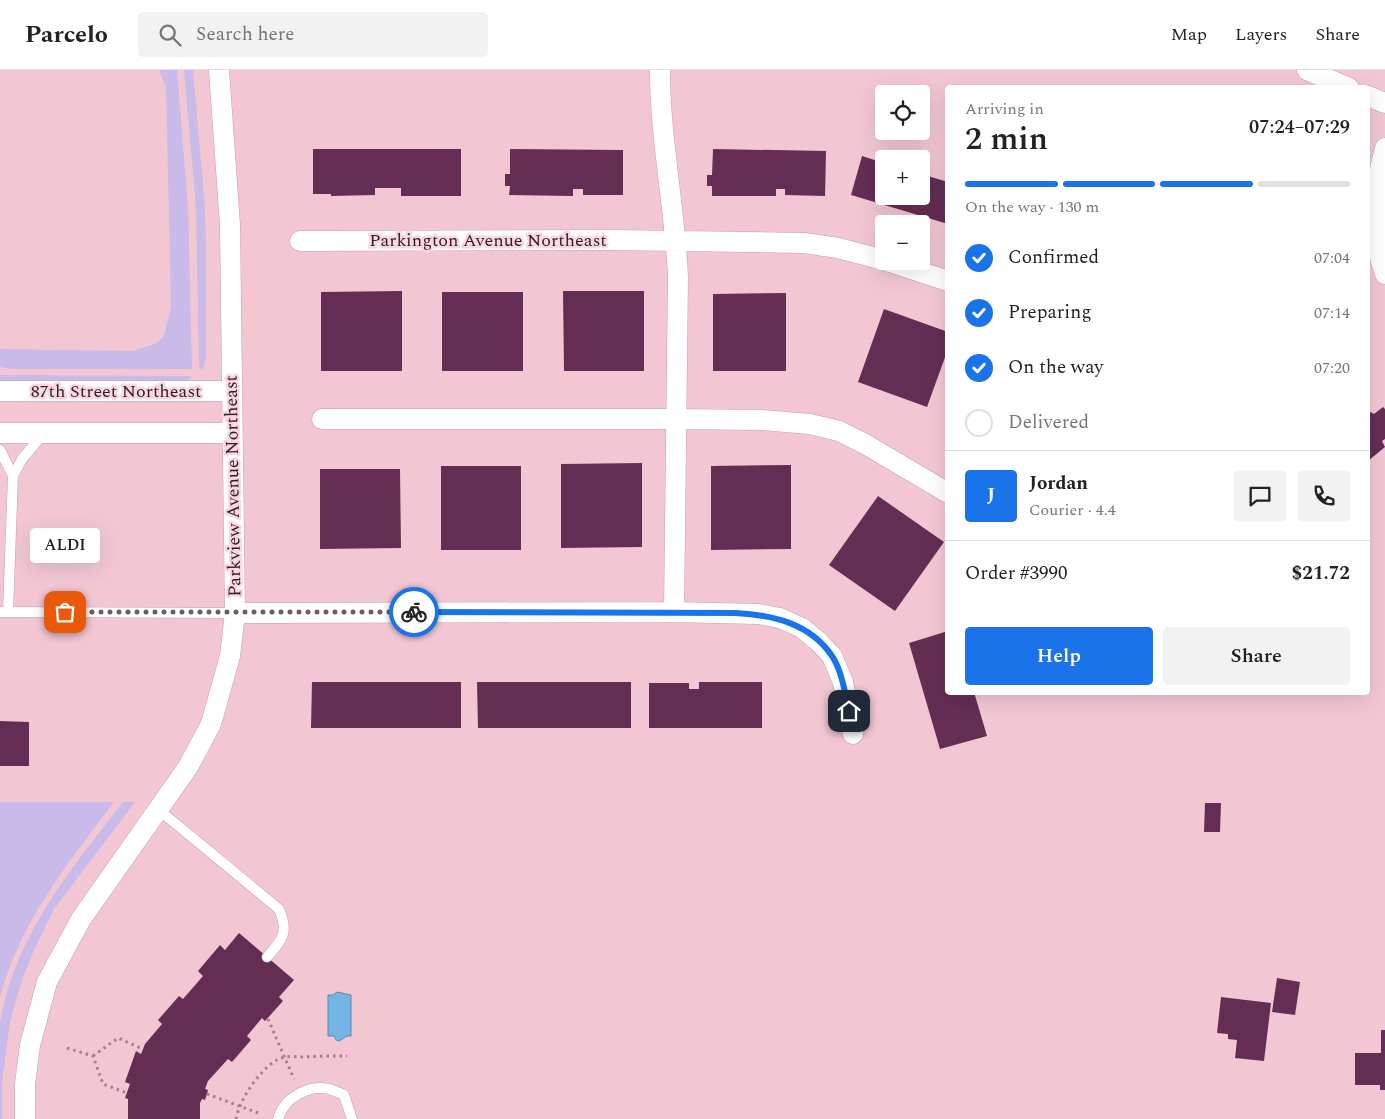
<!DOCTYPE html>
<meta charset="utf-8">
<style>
:root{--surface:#fff;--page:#f2f2f2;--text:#222;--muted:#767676;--line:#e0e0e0;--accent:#1a73e8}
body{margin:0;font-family:Spectral,serif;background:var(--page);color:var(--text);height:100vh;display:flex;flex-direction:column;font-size:19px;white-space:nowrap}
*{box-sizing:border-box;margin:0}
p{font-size:16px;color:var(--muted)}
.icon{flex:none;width:28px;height:28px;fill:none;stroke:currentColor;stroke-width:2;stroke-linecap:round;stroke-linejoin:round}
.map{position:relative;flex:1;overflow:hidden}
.panel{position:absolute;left:945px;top:15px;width:425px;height:610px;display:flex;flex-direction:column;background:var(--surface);border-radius:5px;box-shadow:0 5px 20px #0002}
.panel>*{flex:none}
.fabs{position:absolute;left:875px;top:15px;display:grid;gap:10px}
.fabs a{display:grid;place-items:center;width:55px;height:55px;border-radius:5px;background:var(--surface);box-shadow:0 5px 20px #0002;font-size:25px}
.pin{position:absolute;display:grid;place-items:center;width:42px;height:42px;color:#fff;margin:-21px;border-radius:10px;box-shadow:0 2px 8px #0006}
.courier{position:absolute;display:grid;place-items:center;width:50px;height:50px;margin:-25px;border:4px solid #1a73e8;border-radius:50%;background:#fff;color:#222;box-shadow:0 1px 6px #0007}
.bubble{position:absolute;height:35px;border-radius:5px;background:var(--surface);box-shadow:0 5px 20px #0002;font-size:16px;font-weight:600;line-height:35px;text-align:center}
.summary em{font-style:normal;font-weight:600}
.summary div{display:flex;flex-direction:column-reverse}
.summary{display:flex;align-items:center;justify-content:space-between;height:85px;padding:0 20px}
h1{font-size:32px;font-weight:600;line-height:38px}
.bar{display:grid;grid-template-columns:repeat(4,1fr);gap:8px 5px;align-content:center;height:60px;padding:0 20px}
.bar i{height:6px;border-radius:4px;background:var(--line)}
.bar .current{background:var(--accent)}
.bar p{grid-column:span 4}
.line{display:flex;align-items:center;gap:12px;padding:0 20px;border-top:1px solid var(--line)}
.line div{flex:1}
.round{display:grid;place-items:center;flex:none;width:52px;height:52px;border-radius:5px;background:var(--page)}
ol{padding:0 20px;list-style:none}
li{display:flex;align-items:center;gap:15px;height:55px}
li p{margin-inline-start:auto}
li .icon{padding:5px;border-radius:50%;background:var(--accent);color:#fff;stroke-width:4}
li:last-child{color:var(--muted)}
li i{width:28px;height:28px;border:2px solid var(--line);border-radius:50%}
.action{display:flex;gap:10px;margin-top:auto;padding:10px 20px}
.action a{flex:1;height:58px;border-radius:5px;background:var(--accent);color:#fff;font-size:20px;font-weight:600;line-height:58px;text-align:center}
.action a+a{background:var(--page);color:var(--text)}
header{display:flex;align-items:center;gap:30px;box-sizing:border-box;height:70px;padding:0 25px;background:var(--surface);border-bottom:1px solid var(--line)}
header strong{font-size:24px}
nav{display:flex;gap:28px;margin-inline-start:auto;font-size:18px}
.search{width:350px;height:45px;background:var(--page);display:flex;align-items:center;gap:12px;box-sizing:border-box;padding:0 18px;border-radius:5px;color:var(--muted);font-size:19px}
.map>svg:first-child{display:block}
</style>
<header>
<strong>Parcelo</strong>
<div class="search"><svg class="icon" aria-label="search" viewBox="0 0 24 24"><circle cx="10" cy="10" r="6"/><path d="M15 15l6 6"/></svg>Search here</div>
<nav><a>Map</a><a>Layers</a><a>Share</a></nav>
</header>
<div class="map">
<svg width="1385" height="1049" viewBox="0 0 1385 1049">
<rect width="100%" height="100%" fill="#f2c7d3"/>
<path fill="#cabaea" d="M159,0H177L188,138L192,297L191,299H12L0,297V279L133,281L155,274L164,266L171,237L166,17Z
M184,0H193L204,126L206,170V290L202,300L199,297L196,137Z
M0,305L191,306L192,308L180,313L0,312Z
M0,732H114C68,793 20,852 0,927Z
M123,732H135L54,839L34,880L20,916L10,952L2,1012V1049H0C0,1027 0,1006 0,984C0,974 0,963 0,953C14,867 71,799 123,732Z"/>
<path fill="#73b6e5" stroke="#5e88ab" d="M337,922L351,925V966H347L339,971L336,970L334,966H328V925H333Z"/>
<path fill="#652d54" d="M313,79H461V126H401V118H375V125L331,126V124H313Z
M510,79L623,80V125H583V119H573V126L509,125L510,116H505V104H510Z
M713,79L826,81L825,126L785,125V119H776V126H712V116H707V105H712Z
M862,86L884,93V126H921V104L948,112V154L851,125Z
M402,221V301H321V222Z
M563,221H644V301H564Z
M442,222H523V301H442Z
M786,223V301H713V224Z
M884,239L948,262V279L927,337L858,312Z
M1383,337L1385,339V369L1382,371L1385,377L1368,391V344L1371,342L1374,344Z
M642,393V477L561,478V394Z
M791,395V479L711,480V396Z
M441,396H521V480H441Z
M320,399H400L401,478L320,479Z
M878,426L944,472L895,541L829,495Z
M948,561V622H974L987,666L940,679L909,573Z
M312,612H461V658H311Z
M477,612H631V658H478Z
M699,612H762V658H649V613H689V619H699Z
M0,651L29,652V696H0Z
M1205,733H1221L1220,762H1204Z
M239,863L294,910L279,927L283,931L265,951L262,948L247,966L251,970L232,992L228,989L208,1011L205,1019L208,1020L205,1030L202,1029L200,1033V1049H128V1029L125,1028L130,1014L125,1012L136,981L141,984L145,974L162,954L158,950L179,926L183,929L203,906L198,901L220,875L225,880Z
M1277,908L1300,912L1295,945L1272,942Z
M1221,927L1271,933L1264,991L1235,988L1237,970L1228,969V964L1217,963Z
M1381,960H1385V1020H1380V1015H1355V983H1381Z"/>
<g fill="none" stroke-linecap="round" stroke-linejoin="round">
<g stroke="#c9a0ab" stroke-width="11">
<path id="service" d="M0,380L13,406
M0,542L235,543
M8,542L13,406L22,389L43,364
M159,740L279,839C289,862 283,869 267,887
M278,1049C284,1028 308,1014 329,1019C334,1020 339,1023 344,1025L352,1049"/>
</g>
<g stroke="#c9a0ab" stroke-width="21">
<path id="minor" d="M660,0C660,69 675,138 678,207L674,542
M1307,0L1349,18
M1368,26L1385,33
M1385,78C1374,119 1370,163 1385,204
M300,171L614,170L804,173L838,178L884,190
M887,191L948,211
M0,321H232
M322,349H677L761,350L810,354L839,361L865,374L948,423
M0,363H232
M235,543L674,542L758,544L780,548L802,558L819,572L832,586L843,612L853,664
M25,1049V1014L30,975L47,912L81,849L188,697L211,654L230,586L235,543L230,155L219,0"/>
</g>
<path stroke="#a1818a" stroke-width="3" stroke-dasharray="2.5 4" stroke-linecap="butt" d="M268,949L294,1009
M67,978L93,986L103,1014L127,1023
M93,986L118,968L143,979
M207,1024L261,1044
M236,1049C239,1030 264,991 285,987C291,986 298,987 304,987C318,986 333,986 347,986"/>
<use href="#service" stroke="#fff" stroke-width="10"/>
<use href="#minor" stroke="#fff" stroke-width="20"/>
</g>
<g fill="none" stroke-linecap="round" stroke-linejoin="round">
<path stroke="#735961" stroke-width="5" stroke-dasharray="0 9" d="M65,542H414"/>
<path stroke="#1a73e8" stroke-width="6" d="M414,542L736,543C772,545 810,553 832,586C842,601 845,623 849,641"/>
</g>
<g text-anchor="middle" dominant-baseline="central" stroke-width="5" stroke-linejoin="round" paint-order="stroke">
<g font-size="18" fill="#2e1e23" stroke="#fad7e0">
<text x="488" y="170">Parkington Avenue Northeast</text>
<text x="116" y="321">87th Street Northeast</text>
<text transform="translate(233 416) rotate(-91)">Parkview Avenue Northeast</text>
</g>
</g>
</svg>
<div class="fabs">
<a><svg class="icon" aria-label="locate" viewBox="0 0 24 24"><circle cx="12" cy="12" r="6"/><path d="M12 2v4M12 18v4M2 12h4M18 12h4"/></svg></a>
<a>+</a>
<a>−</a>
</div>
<div class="pin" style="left:65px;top:542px;background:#ea580c"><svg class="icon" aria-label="bag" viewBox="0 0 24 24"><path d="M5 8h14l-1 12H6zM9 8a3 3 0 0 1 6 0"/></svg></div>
<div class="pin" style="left:849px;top:641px;background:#1f2937"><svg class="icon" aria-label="home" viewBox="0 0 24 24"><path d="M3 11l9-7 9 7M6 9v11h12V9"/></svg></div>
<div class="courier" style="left:414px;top:542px"><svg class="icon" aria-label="bike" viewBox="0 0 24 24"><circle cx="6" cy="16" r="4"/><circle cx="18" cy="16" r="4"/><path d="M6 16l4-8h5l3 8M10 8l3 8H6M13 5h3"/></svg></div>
<div class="bubble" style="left:30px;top:458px;width:70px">ALDI</div>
<section class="panel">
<div class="summary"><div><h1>2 min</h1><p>Arriving in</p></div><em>07:24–07:29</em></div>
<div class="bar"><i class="current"></i><i class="current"></i><i class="current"></i><i></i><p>On the way · 130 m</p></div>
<ol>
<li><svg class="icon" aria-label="check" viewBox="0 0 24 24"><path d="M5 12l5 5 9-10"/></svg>Confirmed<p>07:04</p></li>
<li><svg class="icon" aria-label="check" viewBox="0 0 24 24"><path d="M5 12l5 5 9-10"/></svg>Preparing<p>07:14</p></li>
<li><svg class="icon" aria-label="check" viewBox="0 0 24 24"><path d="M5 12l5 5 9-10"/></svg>On the way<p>07:20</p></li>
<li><i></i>Delivered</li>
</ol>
<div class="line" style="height:90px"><b class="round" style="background:var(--accent);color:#fff">J</b><div><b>Jordan</b><p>Courier · 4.4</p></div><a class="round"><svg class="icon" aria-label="chat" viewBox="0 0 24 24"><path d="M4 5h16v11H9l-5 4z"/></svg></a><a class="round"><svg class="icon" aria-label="phone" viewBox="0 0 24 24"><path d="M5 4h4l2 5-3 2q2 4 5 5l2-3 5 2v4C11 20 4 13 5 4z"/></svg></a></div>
<div class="line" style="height:65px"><div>Order #3990</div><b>$21.72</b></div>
<div class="action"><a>Help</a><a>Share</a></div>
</section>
</div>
